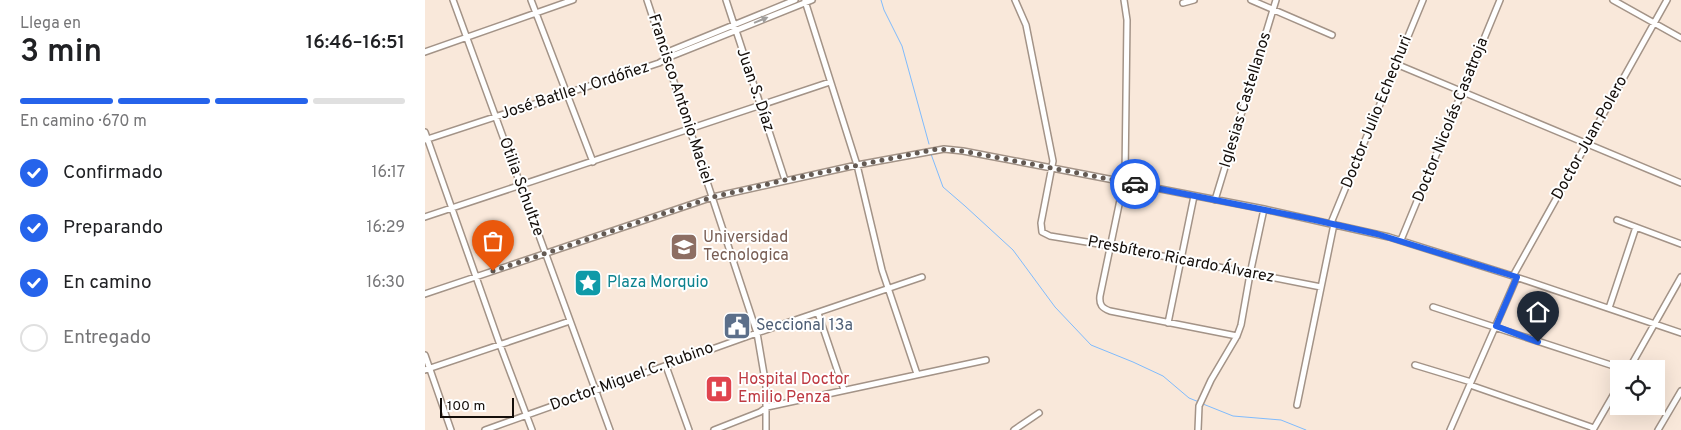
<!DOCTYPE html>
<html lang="es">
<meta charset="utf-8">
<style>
:root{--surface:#fff;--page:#f6f6f6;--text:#202124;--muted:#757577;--line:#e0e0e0;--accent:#2563eb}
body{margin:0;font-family:Overpass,sans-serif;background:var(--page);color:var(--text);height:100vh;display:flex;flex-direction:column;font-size:19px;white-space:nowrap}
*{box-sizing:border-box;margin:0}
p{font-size:16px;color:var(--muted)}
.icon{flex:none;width:28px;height:28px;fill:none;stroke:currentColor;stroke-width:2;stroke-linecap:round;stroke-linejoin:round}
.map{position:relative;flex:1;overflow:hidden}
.drawer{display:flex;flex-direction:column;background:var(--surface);width:425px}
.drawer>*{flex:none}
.buttons{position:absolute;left:1185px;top:360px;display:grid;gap:10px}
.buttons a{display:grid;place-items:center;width:55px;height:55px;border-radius:0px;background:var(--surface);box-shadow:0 5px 20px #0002;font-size:25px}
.scale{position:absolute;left:15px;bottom:12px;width:74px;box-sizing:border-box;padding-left:5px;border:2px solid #140e0a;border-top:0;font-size:14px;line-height:18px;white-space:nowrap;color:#140e0a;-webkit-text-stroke:4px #fff;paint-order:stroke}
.pin{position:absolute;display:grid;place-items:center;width:42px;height:42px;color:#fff;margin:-51px -21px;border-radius:50% 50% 50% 0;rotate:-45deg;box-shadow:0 0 5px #0007}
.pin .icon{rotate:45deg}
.courier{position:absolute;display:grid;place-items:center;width:50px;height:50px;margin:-25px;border:4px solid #2563eb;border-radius:50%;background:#fff;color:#222;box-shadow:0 1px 6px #0007}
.overview em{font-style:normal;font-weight:600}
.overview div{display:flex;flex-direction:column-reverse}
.overview{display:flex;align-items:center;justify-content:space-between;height:85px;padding:0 20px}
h1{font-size:32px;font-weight:600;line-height:38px}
.bar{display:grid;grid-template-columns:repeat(4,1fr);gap:8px 5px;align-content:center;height:60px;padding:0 20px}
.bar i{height:6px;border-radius:4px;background:var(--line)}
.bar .active{background:var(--accent)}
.bar p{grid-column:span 4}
ol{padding:0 20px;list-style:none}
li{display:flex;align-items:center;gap:15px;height:55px}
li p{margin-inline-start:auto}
li .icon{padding:5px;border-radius:50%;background:var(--accent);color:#fff;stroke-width:4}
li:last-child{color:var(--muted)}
li i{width:28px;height:28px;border:2px solid var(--line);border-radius:50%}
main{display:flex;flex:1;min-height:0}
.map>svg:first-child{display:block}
</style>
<main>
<section class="drawer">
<div class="overview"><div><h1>3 min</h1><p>Llega en</p></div><em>16:46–16:51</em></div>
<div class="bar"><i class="active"></i><i class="active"></i><i class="active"></i><i></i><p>En camino · 670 m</p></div>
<ol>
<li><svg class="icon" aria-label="check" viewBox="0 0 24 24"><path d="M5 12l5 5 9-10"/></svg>Confirmado<p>16:17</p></li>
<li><svg class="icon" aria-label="check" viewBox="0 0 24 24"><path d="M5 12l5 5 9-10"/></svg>Preparando<p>16:29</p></li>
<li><svg class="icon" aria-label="check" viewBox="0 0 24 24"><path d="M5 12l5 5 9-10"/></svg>En camino<p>16:30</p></li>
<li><i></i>Entregado</li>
</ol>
</section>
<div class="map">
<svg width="1256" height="430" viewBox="0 0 1256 430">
<rect width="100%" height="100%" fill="#f9e8da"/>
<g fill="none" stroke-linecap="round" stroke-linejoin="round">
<path stroke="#7fbbfd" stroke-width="1" d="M456,0L459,10L477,46L504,144
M506,154L518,187L540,206L588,250L630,307L666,345L708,362L738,376L764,398L774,402
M778,404L808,416L856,420L881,430"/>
<g stroke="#a39387" stroke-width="8">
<path id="minor" d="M28,0L185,430
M106,0L168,162
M222,0L332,333L341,386V430
M301,0L360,180
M590,0L601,25L628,161L616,223L617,232L625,236L686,246L896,287
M699,0L702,20L700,176L675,296C674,305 677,308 685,311L812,336
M826,0L907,35
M1188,0L1256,38
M380,1L432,165L457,270L492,374
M758,3L769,0
M0,52L148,0
M240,53L370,0
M971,64L1256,183
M0,132L75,345L107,430
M0,140L234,63L242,58L387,0
M790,200L851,0
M0,217L405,82
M1192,220L1256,244
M906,223L998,0
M976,240L1075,0
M1088,276L1242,0
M0,294L288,197L432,165L519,149L538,151L627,168L839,209L964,237L1088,276L1256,333
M1008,307L1198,369
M1184,308L1211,227
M393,313L419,390
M743,323L769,196
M0,355L26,430
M990,365L1046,382
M241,366L264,430
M1204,369L1256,277
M0,370L145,321
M1045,385L1169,428
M872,405L909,224
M60,430L332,333L497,277
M289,430L335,412L342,407L561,360
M589,430L614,413
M773,430L774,406L786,380L812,336L816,325L825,274L839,209
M1025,430L1092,277
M1168,430L1194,385
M1233,430L1256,391"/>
</g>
<use href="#minor" stroke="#fff" stroke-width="5"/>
</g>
<defs><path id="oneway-solid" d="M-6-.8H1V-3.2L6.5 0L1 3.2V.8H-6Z" transform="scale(1.25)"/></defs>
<use fill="#a19f9d" href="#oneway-solid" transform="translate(336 20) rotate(-22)"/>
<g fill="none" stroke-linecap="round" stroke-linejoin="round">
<path stroke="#645a53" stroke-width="5" stroke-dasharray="0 9" d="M68,271L288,197L360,180L512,149L538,151L710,184"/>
<path stroke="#2563eb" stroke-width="6" d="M710,184L890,220L952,234L1092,277L1071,326L1113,342"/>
</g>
<defs>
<g id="university-square" transform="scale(1.4375)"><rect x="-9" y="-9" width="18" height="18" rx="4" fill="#8d6e63" stroke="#fff"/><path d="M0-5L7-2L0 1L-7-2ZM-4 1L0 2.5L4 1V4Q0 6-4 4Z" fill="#fff"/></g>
<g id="sight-square" transform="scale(1.4375)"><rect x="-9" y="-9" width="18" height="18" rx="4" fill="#0f9aa8" stroke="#fff"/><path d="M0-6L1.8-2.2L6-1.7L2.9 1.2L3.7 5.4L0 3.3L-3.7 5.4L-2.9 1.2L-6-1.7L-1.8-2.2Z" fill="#fff"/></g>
<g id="civic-square" transform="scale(1.4375)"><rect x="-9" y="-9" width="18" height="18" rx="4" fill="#5c6f8a" stroke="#fff"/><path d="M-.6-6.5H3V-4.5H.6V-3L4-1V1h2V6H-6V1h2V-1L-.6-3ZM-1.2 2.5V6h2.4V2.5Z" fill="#fff"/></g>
<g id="hospital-square" transform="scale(1.4375)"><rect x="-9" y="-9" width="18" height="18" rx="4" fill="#e0444e" stroke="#fff"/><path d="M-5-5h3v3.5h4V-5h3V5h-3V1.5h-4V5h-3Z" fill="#fff"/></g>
</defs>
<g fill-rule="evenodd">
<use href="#university-square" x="259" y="247"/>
<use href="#sight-square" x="163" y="283"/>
<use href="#civic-square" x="312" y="326"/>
<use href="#hospital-square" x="294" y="389"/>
</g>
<g text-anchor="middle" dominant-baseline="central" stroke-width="4" stroke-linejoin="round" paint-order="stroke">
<g font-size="16" fill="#140e0a" stroke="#fff">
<text transform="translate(330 90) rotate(71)">Juan S. Díaz</text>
<text transform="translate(150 91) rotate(-18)">José Batlle y Ordóñez</text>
<text transform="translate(255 99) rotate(72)">Francisco Antonio Maciel</text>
<text transform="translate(821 100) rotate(-73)">Iglesias Castellanos</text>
<text transform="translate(952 112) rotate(-68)">Doctor Julio Echechuri</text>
<text transform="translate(1026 120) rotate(-68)">Doctor Nicolás Casatroja</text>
<text transform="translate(1165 138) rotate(-61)">Doctor Juan Polero</text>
<text transform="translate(96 187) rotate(70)">Otilia Schultze</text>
<text transform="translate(756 260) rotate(11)">Presbítero Ricardo Álvarez</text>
<text transform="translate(207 377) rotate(-20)">Doctor Miguel C. Rubino</text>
</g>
<g font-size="16" fill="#785e54" stroke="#fff" text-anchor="start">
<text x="278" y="238">Universidad<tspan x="278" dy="18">Tecnologica</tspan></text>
</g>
<g font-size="16" fill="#0d838f" stroke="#fff" text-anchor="start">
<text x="182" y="283">Plaza Morquio</text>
</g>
<g font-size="16" fill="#4e5e75" stroke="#fff" text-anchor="start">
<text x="331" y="326">Seccional 13a</text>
</g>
<g font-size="16" fill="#be3a42" stroke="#fff" text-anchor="start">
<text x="313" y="380">Hospital Doctor<tspan x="313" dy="18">Emilio Penza</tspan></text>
</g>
</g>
</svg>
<div class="buttons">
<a><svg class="icon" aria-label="locate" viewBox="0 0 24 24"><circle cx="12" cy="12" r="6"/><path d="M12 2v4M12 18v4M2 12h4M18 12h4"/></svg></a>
</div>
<div class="scale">100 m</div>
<div class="pin" style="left:68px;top:271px;background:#ea580c"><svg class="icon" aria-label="bag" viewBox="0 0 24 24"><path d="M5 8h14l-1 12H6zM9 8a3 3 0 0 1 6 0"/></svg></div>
<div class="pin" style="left:1113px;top:342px;background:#1f2937"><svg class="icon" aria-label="home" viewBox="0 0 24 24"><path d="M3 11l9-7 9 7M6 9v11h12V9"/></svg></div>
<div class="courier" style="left:710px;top:184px"><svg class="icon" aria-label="car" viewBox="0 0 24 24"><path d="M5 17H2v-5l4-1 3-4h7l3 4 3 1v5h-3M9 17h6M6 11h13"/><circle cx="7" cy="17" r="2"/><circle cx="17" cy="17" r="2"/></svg></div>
</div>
</main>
